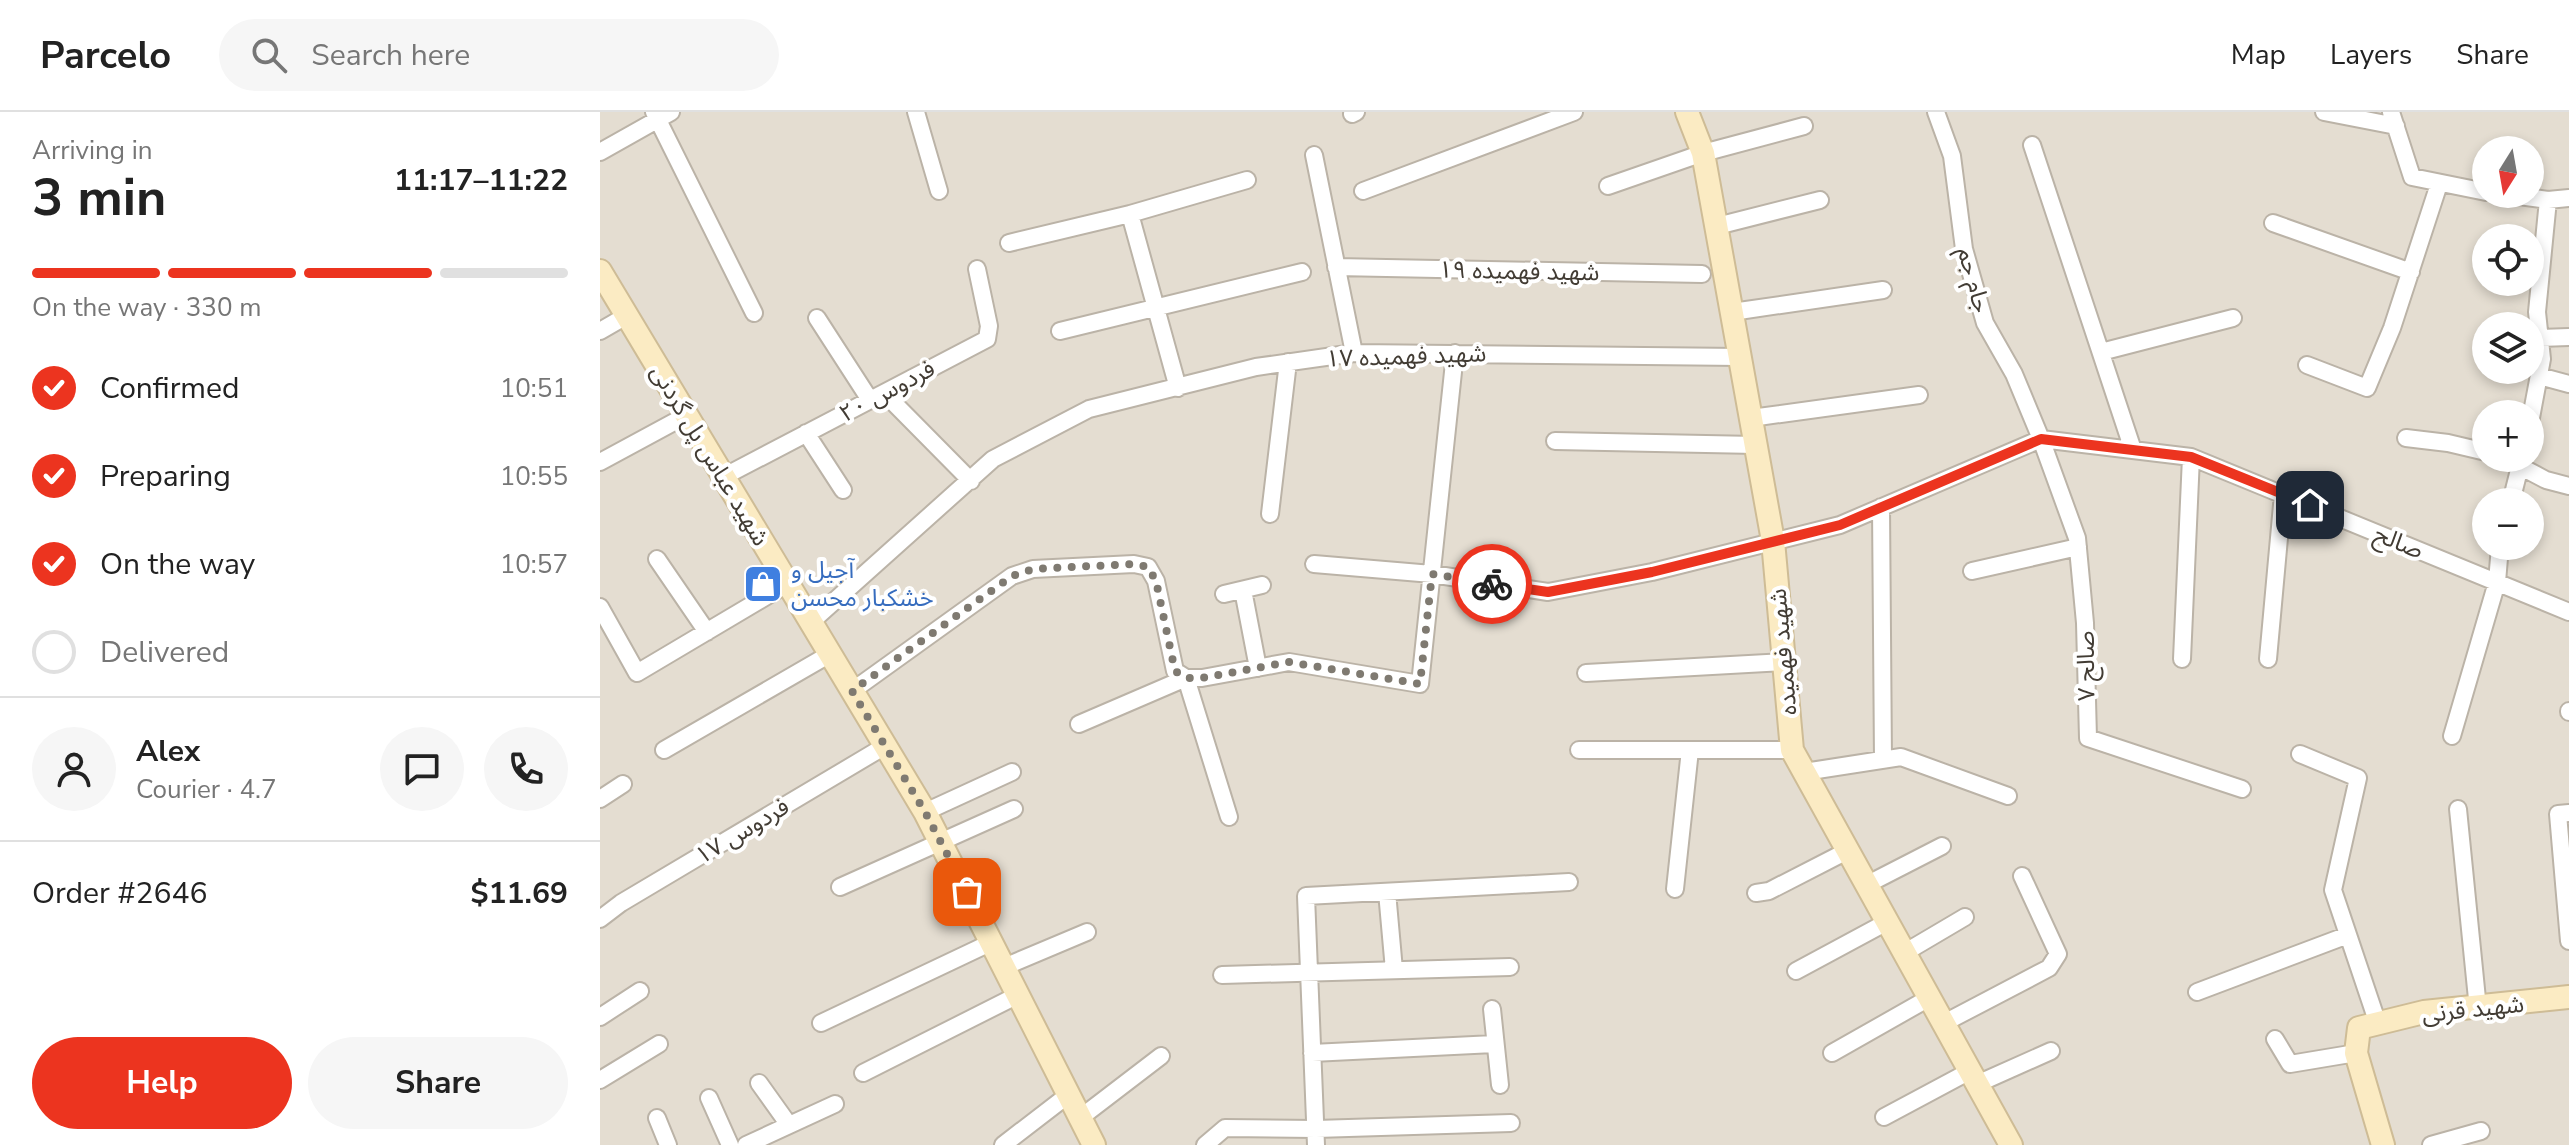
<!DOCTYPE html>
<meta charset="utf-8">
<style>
:root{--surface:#fff;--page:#f6f6f6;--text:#222;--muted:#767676;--line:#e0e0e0;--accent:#ec341f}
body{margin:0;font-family:"Nunito Sans","Noto Sans Arabic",sans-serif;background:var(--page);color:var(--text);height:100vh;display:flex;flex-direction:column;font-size:30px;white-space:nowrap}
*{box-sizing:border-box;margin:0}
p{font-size:26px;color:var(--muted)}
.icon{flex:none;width:44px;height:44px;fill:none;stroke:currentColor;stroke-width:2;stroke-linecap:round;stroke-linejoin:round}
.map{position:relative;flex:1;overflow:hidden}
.sheet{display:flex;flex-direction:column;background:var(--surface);width:600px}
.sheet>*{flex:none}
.needle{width:52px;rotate:191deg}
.buttons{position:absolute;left:1872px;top:24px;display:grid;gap:16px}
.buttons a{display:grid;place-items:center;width:72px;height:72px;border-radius:50%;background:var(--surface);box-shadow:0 4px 12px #0003;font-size:40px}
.pin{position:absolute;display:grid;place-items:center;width:68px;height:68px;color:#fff;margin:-34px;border-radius:16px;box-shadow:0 4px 12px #0006}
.courier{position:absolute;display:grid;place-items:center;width:80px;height:80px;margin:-40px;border:6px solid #ec341f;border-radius:50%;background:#fff;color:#222;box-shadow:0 2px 10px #0007}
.headline em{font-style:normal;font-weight:700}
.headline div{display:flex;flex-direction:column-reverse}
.headline{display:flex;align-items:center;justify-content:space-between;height:136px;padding:0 32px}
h1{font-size:52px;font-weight:700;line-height:60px}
.bar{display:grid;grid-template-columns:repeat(4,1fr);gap:12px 8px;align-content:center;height:96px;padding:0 32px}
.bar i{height:10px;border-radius:6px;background:var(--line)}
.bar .current{background:var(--accent)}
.bar p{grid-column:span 4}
.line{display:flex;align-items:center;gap:20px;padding:0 32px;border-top:2px solid var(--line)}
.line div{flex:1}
.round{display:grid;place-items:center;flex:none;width:84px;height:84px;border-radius:42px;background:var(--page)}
ol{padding:0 32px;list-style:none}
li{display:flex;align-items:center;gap:24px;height:88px}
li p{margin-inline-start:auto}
li .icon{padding:8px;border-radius:50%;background:var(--accent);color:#fff;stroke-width:4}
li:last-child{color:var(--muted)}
li i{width:44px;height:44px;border:4px solid var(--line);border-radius:50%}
.primary-button{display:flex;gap:16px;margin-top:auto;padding:16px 32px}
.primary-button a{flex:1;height:92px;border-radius:48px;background:var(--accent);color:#fff;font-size:32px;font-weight:700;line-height:92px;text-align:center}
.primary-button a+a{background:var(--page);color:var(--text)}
header{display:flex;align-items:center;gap:48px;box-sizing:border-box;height:112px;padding:0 40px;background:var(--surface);border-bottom:2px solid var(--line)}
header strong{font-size:38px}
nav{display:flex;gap:44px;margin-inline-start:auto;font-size:28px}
.search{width:560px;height:72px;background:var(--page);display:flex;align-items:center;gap:20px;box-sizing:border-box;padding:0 28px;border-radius:44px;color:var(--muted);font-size:30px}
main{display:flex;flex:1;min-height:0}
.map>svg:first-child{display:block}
</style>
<header>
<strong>Parcelo</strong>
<div class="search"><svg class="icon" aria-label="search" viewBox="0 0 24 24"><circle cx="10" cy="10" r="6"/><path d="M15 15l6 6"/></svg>Search here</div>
<nav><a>Map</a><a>Layers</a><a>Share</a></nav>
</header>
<main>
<section class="sheet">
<div class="headline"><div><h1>3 min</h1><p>Arriving in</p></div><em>11:17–11:22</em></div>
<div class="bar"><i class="current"></i><i class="current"></i><i class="current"></i><i></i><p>On the way · 330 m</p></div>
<ol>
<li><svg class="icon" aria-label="check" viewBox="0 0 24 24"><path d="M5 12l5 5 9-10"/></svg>Confirmed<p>10:51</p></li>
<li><svg class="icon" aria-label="check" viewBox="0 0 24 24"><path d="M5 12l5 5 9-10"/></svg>Preparing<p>10:55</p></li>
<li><svg class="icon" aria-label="check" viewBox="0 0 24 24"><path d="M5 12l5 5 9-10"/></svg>On the way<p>10:57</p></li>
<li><i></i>Delivered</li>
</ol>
<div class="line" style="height:144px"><a class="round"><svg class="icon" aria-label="person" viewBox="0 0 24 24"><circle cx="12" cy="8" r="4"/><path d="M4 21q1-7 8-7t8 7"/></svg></a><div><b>Alex</b><p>Courier · 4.7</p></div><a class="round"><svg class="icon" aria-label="chat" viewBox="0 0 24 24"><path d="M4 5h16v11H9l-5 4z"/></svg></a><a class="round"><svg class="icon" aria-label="phone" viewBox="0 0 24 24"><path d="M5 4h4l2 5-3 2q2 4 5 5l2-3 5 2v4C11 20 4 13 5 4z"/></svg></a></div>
<div class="line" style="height:104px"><div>Order #2646</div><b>$11.69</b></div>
<div class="primary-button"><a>Help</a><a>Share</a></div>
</section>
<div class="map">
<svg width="1969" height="1033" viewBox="0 0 1969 1033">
<rect width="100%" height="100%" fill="#f0ece3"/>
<path fill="#e4ddd1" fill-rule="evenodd" d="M0,0H1969V1033H0ZM1886,38H1930V82H1886ZM1886,126H1930V170H1886ZM1886,214H1930V258H1886ZM1886,302H1930V346H1886ZM1886,390H1930V434H1886Z"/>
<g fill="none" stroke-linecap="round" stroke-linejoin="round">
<g stroke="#bbb3a7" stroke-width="20">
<path id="street" d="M54,0L154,201
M316,0L339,79
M1336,0L1352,44L1364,137L1385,211L1414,262L1441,327L1477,426L1485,511L1488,626L1642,677
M1724,0L1796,14
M1791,0L1812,65L1886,80
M752,2L756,0
M1432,33L1533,338
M0,40L71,0
M714,43L754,241
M1008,74L1103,41L1204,14
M763,79L974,0
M1904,82L1948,88L1969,86
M1673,111L1811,160
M1117,114L1220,88
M409,131L530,102
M736,155L1102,162
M1132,200L1283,178
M217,206L270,288
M0,219L26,204
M460,219L702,160
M1940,226L1969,225
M1501,240L1633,206
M1707,253L1767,276L1792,216L1839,72
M1939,264L1969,272
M578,276L530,102L647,68
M284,281L371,369
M1151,306L1319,283
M1930,311L1942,247L1937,200L1948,88
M206,321L243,378
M1806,326L1848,331L1886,340
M955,329L1156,333
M1904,346L1946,368L1969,374
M0,350L87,303
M123,365L387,227L389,214L377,157
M1911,390L1922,346
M1281,395L1283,648
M670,402L688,250
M57,447L107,520
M714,452L832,462L948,480L1052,460L1240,413L1441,327L1591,345L1969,500
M1372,459L1478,435
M643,478L658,556
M624,482L662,473
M0,495L37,561L187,472
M211,510L393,347L489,297L656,255L754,241L1141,245
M1582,547L1591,345
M1668,547L1683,382
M986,561L1184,550
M586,566L629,705
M252,579L412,464L433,457L534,452L548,455L556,469L575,559L586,566
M1969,600V599
M479,612L586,566H602L689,550L820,572L855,241
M1852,624L1897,470L1900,434
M64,638L230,542
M979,638H1192
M1700,642L1758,666L1733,778L1778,912
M1204,660L1301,645L1408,684
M0,687L23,672
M1858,697L1878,897
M325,700L412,660
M1969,701L1958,702L1969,829
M1266,773L1342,734
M240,775L414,697
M1075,777L1090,638
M787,780L794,858
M1156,781L1169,779L1247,739
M0,807L21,791L285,634
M1304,841L1365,805
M404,855L487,820
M1196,859L1287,810
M622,863L910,855
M1597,880L1748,823
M892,897L900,973
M0,905L40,879
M221,911L392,830
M1344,911L1449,856L1458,842L1422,764
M1675,927L1690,952L1756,941
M712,941L894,932
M1232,941L1329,886
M263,961L418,883
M0,968L59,932
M159,971L189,1013
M1377,972L1451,939
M109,986L130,1033
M1284,1005L1370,959
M57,1006L68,1033
M480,1006L561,944
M146,1033L235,992
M403,1033L468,983
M605,1033L625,1016L716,1017L911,1011
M716,1033L706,784L969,770
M1831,1033L1881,1019"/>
</g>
<g stroke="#cebc96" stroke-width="26">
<path id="secondary" d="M1087,0L1103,41L1173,429L1192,638L1411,1033
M0,159L325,700L494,1033
M1783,1033L1756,941L1759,916L1824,900L1969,885"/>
</g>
<use href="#street" stroke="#fff" stroke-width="16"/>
<use href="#secondary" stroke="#fbebc3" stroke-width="22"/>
</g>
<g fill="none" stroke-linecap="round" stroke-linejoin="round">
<path stroke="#7f7a71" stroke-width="8" stroke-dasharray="0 14.4" d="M367,780L325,700L252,579L412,464L433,457L534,452L548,455L556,469L575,559L586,566H602L689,550L820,572L832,462L892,472"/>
<path stroke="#ec341f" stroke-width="10" d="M892,472L948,480L1052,460L1240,413L1441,327L1591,345L1710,393"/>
</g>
<defs>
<g id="shop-square" transform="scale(2)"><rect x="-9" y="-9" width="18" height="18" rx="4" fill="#3f7fe0" stroke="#fff"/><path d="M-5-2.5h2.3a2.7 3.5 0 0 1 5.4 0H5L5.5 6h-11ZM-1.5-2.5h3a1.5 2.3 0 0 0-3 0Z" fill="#fff"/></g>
</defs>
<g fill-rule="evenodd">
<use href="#shop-square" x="163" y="472"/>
</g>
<g text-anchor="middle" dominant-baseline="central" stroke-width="8" stroke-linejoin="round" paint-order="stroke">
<g font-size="24" fill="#423c34" stroke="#fff">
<text transform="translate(919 159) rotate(1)">شهید فهمیده ۱۹</text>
<text transform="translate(1374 168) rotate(75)">جام جم</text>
<text transform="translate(806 244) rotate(-2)">شهید فهمیده ۱۷</text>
<text transform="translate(287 279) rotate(-28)">فردوس ۲۰</text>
<text transform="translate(110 343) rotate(59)">شهید عباس پل گردنی</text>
<text transform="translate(1799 430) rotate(22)">صالح</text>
<text transform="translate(1183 540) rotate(-95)">شهید فهمیده</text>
<text transform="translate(1486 554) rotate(-91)">صالح ۷</text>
<text transform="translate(142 719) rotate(-31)">فردوس ۱۷</text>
<text transform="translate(1873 897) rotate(-6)">شهید قرنی</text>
</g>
<g font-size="24" fill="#366cbe" stroke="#fff" text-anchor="start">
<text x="191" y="458">آجیل و<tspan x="191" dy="28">خشکبار محسن</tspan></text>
</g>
</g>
</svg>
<div class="buttons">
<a><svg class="needle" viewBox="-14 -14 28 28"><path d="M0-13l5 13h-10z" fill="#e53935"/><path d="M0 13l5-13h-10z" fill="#767676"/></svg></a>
<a><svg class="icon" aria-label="locate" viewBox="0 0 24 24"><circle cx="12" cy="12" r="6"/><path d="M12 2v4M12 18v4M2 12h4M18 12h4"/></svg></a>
<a><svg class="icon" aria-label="layers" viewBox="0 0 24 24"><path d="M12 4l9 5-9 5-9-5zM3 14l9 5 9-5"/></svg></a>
<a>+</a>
<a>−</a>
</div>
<div class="pin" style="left:367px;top:780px;background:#ea580c"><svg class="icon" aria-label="bag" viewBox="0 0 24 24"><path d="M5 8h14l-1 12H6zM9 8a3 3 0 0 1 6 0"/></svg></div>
<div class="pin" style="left:1710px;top:393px;background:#1f2937"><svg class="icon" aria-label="home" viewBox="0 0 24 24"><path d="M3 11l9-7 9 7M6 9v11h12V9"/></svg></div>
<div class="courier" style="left:892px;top:472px"><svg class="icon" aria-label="bike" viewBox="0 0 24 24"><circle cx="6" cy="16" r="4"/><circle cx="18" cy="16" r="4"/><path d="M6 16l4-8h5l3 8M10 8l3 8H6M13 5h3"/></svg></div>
</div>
</main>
